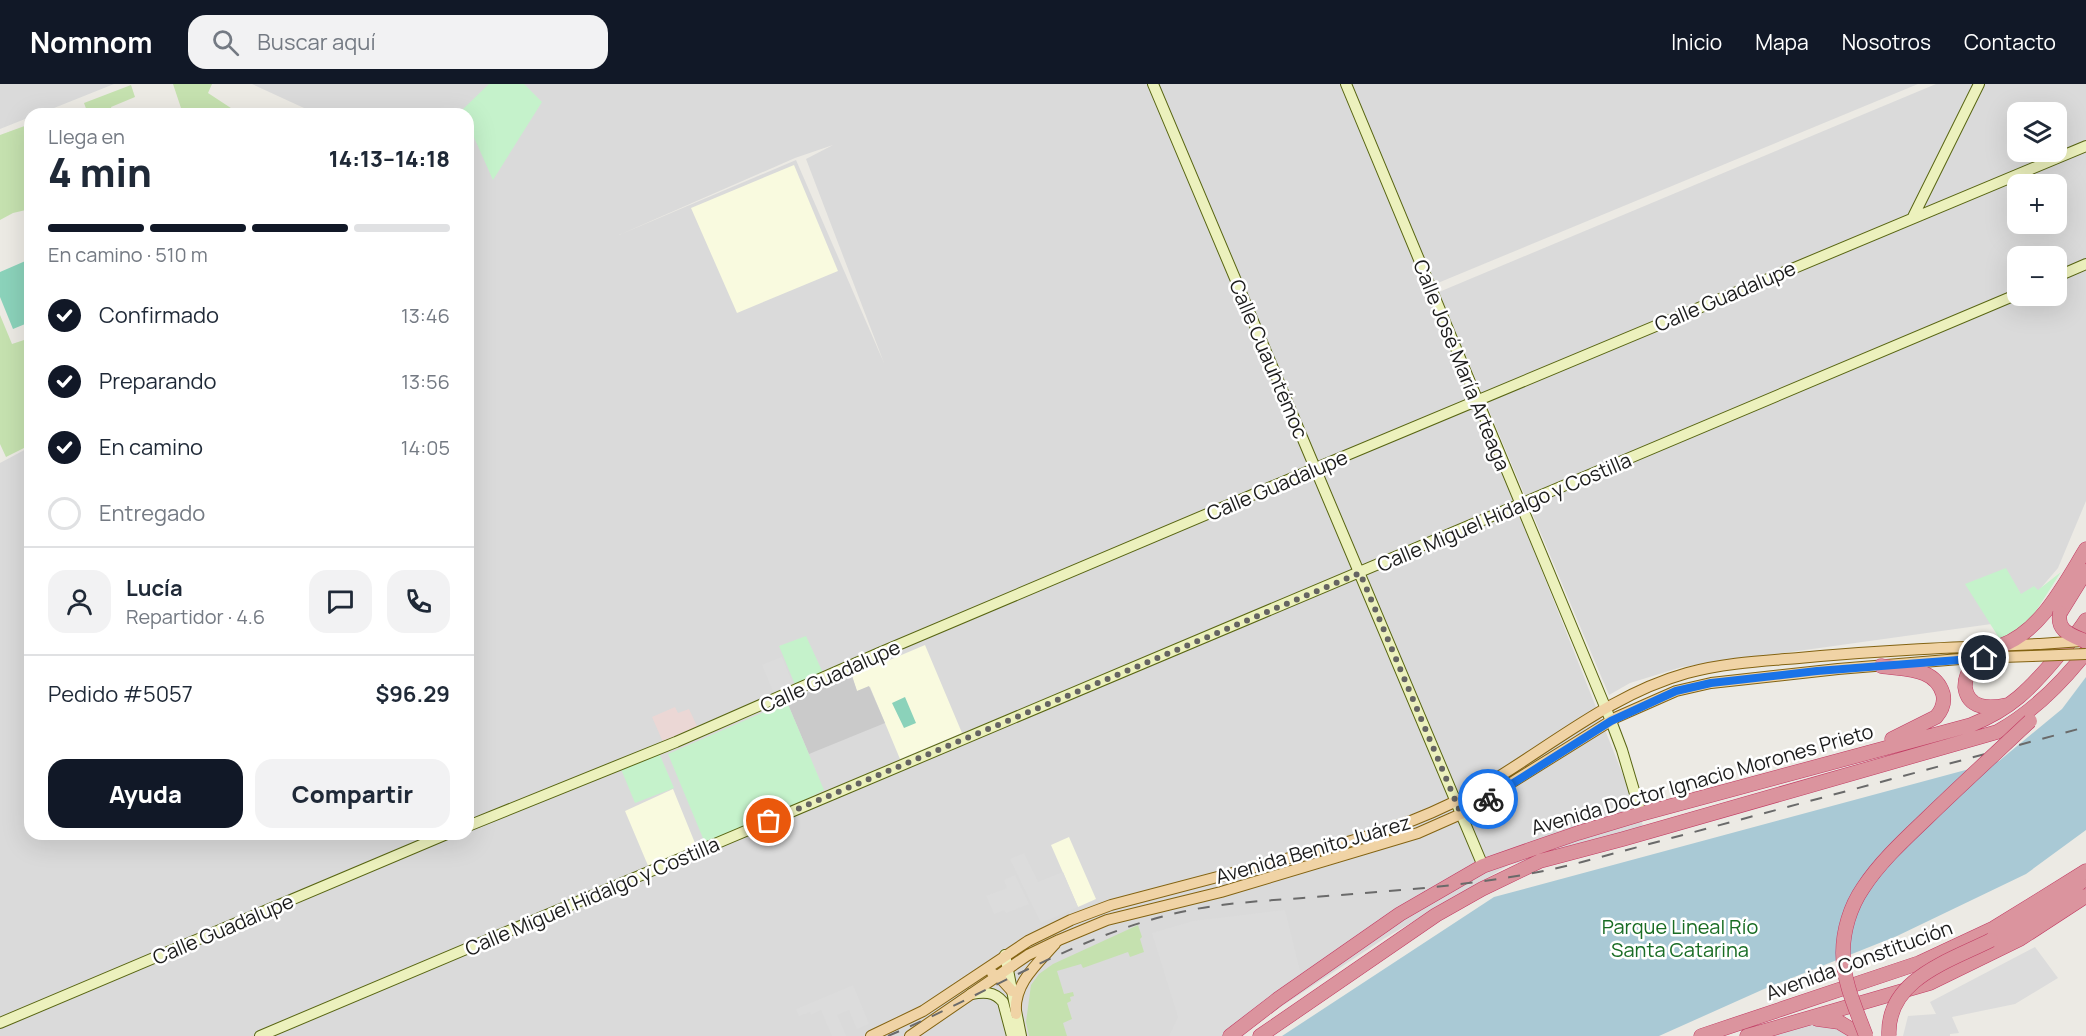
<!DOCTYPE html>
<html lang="es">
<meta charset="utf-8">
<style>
:root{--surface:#fff;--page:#f2f2f3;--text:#1f2937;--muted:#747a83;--line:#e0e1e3;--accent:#111827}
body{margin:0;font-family:Manrope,sans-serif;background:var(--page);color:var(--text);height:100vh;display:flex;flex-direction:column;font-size:22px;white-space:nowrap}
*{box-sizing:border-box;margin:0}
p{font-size:20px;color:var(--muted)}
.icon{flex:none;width:33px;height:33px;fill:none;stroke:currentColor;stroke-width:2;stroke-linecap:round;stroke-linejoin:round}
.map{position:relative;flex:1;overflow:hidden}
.details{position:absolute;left:24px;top:24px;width:450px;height:732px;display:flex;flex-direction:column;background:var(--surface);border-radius:18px;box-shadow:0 6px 24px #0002}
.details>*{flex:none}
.controls{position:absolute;left:2007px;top:18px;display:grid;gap:12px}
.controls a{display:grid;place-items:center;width:60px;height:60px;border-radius:12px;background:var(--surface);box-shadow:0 6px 24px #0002;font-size:30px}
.pin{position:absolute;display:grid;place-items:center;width:51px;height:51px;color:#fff;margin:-26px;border:3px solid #fff;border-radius:50%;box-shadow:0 2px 6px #0007}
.courier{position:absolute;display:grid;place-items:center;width:60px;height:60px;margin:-30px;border:4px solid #1a73e8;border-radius:50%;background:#fff;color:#222;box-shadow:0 2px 8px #0007}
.summary em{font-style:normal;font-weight:800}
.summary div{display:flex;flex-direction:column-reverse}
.summary{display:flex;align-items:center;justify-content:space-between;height:102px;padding:0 24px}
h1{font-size:39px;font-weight:800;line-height:45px}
.bar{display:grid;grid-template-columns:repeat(4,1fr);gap:9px 6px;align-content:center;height:72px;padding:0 24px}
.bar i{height:8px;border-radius:4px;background:var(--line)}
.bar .active{background:var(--accent)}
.bar p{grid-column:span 4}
.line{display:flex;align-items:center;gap:15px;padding:0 24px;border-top:2px solid var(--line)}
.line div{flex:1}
.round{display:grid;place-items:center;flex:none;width:63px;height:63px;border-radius:18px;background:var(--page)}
ol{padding:0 24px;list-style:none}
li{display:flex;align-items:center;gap:18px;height:66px}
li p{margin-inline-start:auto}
li .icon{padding:6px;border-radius:50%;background:var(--accent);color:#fff;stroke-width:4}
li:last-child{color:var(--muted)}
li i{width:33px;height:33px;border:3px solid var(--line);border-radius:50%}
.button{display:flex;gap:12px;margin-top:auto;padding:12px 24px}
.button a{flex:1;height:69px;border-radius:18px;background:var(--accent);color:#fff;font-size:24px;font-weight:800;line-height:69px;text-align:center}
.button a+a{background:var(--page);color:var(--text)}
header{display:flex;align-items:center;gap:36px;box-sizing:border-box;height:84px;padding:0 30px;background:var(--accent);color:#fff}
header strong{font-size:28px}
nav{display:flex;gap:33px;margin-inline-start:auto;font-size:21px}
.search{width:420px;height:54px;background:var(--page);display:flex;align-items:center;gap:15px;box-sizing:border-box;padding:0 21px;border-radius:18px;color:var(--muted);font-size:22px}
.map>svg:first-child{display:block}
</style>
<header>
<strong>Nomnom</strong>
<div class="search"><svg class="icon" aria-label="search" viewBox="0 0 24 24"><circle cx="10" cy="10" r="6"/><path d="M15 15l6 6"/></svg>Buscar aquí</div>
<nav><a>Inicio</a><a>Mapa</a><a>Nosotros</a><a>Contacto</a></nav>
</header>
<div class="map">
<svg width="2086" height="952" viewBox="0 0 2086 952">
<rect width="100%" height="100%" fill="#eceae4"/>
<path fill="#dadada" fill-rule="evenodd" d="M0,0H114L39,30H30V33L0,45Z
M252,0H1344L1431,208L1646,749L1509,781L1385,854L1249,944L1243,952H0V379L30,363V750H468V30H317ZM833,61L806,75L884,279L796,76L619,151L795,74Z
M1348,0H1918L1433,201Z
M1936,0H2086V417L2058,484L2013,537L1682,583L1630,599L1609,611L1439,208ZM2018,28H2056V68H2018ZM2018,100H2056V140H2018ZM2018,172H2056V212H2018Z
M1816,939L1834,943L1848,952H1773Z"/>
<path fill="#ebd7d5" d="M675,623L678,629L689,625L698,644L663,658L652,633Z"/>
<path fill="#f9fadf" d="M794,81L838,187L737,229L691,124Z
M925,561L962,649L900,675L870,603L857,607L852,592Z
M673,705L697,764L649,784L625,727Z
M1069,753L1096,815L1078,823L1051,761Z"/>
<path fill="#cacaca" d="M852,592L857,607L869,602L885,639L809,670L787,618L840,594Z"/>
<path fill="#c5e1af" d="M173,0H212L208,9L240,30H183Z
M131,1L135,13L111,23L113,30H88L84,19Z
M30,40V125L13,129L0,136V51Z
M0,231L12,260L30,254V361L6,373L0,360Z
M1138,841L1142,853L1140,855L1144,868L1130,873L1128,868L1083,884L1081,880L1057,887L1064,910L1073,908L1074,912L1070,913L1071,917L1067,919L1072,935L1063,939L1067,952H1029L1026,938L1031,901L1039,890L1053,880Z"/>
<path fill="#c5f2cb" d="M489,0H524L542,18L493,96L468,40V30H464L462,26Z
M2006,484L2021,510L2034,502L2038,506L2061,488L2029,538L2001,557L1965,500Z
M806,552L824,591L796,603L779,562Z
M787,618L824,706L801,718L705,759L668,670Z
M659,669L674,704L635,719L621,685Z"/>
<path fill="#8bd2ba" d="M30,175V238L13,245L0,213V188Z
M905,613L916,639L904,644L892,619Z"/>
<path fill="#dcdcdc" d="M782,573L794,603L775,612L762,581Z
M1024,769L1038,798L1063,788L1078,823L1041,839L1010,775Z
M1015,791L1029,820L1006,829L1004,826L994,830L986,812L1007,804L1004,796Z
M1285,826L1301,891L1233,940L1221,952H1169L1178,933L1152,849L1193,837Z
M2035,863L2058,894L2015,920L1952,933L1959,949L1950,950V952H1903L1908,932L1936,930L1930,918Z
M853,901L869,940L857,945L849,926L837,931L846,952H832L821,926L811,931L810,928L799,932L796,925Z"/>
<path fill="#a9c9d5" d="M2086,593V746L2026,790L1897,852L1764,905L1659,952H1282L1494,813L1999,677L2062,625Z"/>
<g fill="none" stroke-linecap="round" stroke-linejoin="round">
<g stroke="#586512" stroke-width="12">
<path id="secondary" d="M1153,0L1483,782
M1346,0L1611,637L1622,666L1641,730
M1913,133L1979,0
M2056,193L2086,180
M468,742L676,658L879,569L1316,384L2086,62
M1005,871L1021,952
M971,910C983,908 994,907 1003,918L1012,952
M0,939L447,750
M260,952L2018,210"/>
</g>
<g stroke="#836312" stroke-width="12">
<path id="primary" d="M992,889L1001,895L1012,907
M1016,930C1013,900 1037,880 1055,860
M871,952L923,927L1028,857L1071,836L1111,821C1168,806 1225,791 1282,776C1339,761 1397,746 1450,720C1532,680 1598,614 1687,589C1723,579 1762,577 1799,574C1879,566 1960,563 2040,560
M910,952L1028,871L1059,856L1107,836L1221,808L1418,749L1461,730L1617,633L1676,607L1711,599L1838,585L1972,574L2032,572"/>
</g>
<g stroke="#c13a62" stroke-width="15">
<path id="highway" d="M2060,529L2086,487
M2000,562C2041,548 2065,499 2086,465
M1997,574C1989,575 1980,577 1974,582C1968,587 1965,595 1965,603C1968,625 1989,625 2007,621
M1881,582C1905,586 1935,583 1943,610C1945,619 1942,626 1936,633L1892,655
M1991,856L2060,816L2080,799
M1817,935L1839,938L1862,952
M1230,952L1278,915L1400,830L1483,782L1578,749L1641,730L1971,641C2011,625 2030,605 2057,573C2067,561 2078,549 2086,536
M1260,952L1436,831L1482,805L1540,777L1623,755L1997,648C2033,628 2061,600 2086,568
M1701,952L1919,879L1994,844L2086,787
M1747,952L1930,899L2020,855L2086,812"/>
</g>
<use href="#secondary" stroke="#ecf1bd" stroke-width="10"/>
<use href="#primary" stroke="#f0d3a5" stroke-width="10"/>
<use href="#highway" stroke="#db949e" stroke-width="14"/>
<path stroke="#6a6a6a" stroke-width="2" stroke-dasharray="12 12" stroke-linecap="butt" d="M888,952C985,911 1077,851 1181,828C1221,819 1262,817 1303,814C1397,806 1491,802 1582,778L2086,643"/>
<g stroke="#836312" stroke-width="12" stroke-linecap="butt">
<path id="primary-bridge" d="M2040,560L2082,557
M2032,572L2086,570"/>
</g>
<g stroke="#c13a62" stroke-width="15" stroke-linecap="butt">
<path id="highway-bridge" d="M2060,529C2056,547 2071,551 2085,557
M1866,952C1856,925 1843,898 1843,869C1843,847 1850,823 1863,804C1880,778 1905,755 1927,734C1961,701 1996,669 2030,637
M1889,952C1886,895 1950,877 1991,856"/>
</g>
<use href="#primary-bridge" stroke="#f0d3a5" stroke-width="10"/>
<use href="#highway-bridge" stroke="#db949e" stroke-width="14"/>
</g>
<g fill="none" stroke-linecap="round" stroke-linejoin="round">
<path stroke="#656462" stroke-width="6" stroke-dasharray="0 10.8" d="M769,737L1360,489L1461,730L1488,715"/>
<path stroke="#1a73e8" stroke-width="8" d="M1488,715L1611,637L1676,607L1711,599L1817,587L1984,574"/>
</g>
<g text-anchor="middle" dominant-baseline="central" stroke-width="5" stroke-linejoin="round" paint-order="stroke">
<g font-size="20" fill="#1c1c1c" stroke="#fff">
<text transform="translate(1725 212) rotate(-23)">Calle Guadalupe</text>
<text transform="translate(1269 275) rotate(67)">Calle Cuauhtémoc</text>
<text transform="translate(1462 281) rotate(68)">Calle José María Arteaga</text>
<text transform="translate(1277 401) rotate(-23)">Calle Guadalupe</text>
<text transform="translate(1504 428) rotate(-23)">Calle Miguel Hidalgo y Costilla</text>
<text transform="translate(830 592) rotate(-24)">Calle Guadalupe</text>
<text transform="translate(1702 695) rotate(-16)">Avenida Doctor Ignacio Morones Prieto</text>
<text transform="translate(1313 765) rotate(-16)">Avenida Benito Juárez</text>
<text transform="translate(592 812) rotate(-23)">Calle Miguel Hidalgo y Costilla</text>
<text transform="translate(223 845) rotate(-23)">Calle Guadalupe</text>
<text transform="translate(1859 876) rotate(-20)">Avenida Constitución</text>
</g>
<g font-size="20" fill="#196c24" stroke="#fff">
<text x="1680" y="842">Parque Lineal Río<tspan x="1680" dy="23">Santa Catarina</tspan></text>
</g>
</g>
</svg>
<div class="controls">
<a><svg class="icon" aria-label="layers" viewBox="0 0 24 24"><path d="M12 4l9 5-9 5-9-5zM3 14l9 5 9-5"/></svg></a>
<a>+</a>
<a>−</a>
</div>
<div class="pin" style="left:769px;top:737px;background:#ea580c"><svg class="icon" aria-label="bag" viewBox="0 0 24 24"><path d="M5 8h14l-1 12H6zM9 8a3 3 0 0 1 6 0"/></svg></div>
<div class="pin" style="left:1984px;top:574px;background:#1f2937"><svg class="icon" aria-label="home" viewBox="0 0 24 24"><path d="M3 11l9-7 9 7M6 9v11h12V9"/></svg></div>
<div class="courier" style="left:1488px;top:715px"><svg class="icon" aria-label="bike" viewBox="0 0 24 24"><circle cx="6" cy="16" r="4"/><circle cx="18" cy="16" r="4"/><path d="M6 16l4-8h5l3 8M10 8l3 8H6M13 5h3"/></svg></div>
<section class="details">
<div class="summary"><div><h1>4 min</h1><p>Llega en</p></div><em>14:13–14:18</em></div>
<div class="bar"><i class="active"></i><i class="active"></i><i class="active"></i><i></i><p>En camino · 510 m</p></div>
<ol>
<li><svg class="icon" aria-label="check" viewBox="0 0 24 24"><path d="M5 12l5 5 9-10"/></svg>Confirmado<p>13:46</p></li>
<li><svg class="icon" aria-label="check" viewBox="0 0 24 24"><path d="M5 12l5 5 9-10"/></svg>Preparando<p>13:56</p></li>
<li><svg class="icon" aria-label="check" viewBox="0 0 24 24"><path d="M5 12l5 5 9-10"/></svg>En camino<p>14:05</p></li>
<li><i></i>Entregado</li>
</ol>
<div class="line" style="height:108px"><a class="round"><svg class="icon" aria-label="person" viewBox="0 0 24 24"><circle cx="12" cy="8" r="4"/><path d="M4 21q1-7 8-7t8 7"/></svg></a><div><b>Lucía</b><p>Repartidor · 4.6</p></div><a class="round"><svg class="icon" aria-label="chat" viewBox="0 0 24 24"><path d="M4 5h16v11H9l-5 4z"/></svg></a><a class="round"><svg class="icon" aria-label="phone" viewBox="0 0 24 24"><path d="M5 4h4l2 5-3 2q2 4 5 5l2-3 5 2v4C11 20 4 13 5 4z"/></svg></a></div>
<div class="line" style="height:78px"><div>Pedido #5057</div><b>$96.29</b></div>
<div class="button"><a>Ayuda</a><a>Compartir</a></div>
</section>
</div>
